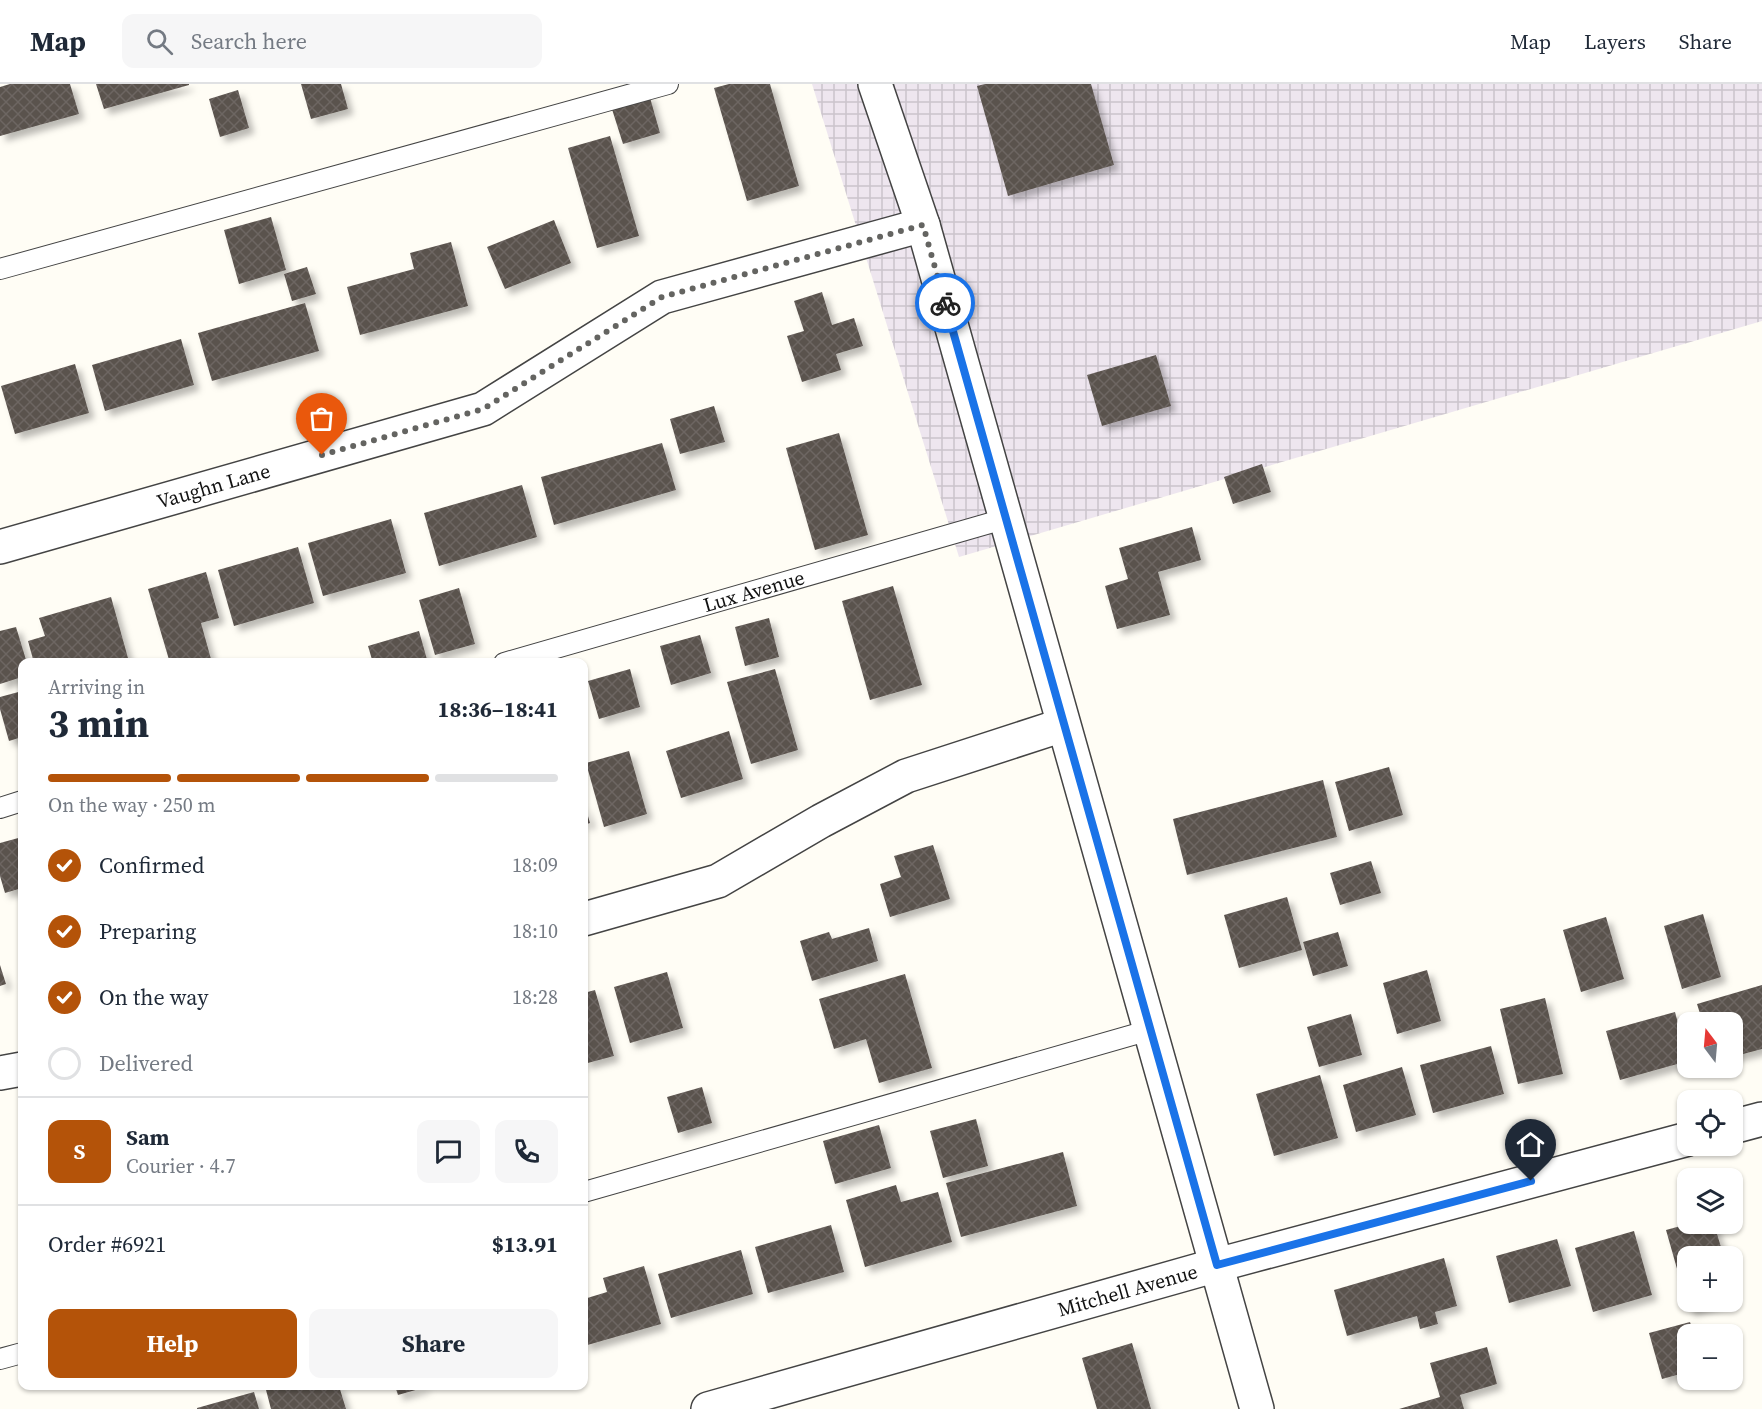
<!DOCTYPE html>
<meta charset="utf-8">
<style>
:root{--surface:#fff;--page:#f6f6f7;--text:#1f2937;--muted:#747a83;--line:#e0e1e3;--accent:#b45309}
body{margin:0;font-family:"Source Serif 4",serif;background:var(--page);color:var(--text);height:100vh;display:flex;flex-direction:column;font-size:22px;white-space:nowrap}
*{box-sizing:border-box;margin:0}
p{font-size:20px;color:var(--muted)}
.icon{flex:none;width:33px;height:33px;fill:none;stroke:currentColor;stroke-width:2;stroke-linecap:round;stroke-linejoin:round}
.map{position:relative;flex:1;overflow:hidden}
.details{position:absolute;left:18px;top:574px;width:570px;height:732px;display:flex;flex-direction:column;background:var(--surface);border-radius:12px;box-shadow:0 2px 4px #0004}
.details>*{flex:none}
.needle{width:39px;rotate:344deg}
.controls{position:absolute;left:1677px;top:928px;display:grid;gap:12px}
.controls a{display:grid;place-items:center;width:66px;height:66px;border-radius:12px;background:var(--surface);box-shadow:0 2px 4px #0004;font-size:30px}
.pin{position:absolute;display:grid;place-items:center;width:51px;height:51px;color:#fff;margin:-62px -26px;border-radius:50% 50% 50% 0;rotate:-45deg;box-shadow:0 0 6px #0007}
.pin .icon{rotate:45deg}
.courier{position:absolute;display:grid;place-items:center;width:60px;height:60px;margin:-30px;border:4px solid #1a73e8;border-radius:50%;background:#fff;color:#222;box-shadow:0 2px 8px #0007}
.summary em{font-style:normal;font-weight:700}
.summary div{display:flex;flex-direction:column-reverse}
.summary{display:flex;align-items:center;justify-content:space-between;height:102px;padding:0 30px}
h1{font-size:39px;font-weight:700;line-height:45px}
.bar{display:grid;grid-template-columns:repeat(4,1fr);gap:9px 6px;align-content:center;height:72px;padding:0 30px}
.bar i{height:8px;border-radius:4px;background:var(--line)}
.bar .on{background:var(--accent)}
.bar p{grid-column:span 4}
.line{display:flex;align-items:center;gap:15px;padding:0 30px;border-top:2px solid var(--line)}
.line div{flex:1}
.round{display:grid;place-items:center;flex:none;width:63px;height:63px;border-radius:12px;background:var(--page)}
ol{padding:0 30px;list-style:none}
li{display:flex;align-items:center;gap:18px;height:66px}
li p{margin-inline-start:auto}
li .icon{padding:6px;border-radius:50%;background:var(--accent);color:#fff;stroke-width:4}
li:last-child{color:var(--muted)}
li i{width:33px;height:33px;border:3px solid var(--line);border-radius:50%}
.cta{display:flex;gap:12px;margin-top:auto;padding:12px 30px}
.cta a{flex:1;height:69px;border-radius:12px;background:var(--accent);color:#fff;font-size:24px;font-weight:700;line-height:69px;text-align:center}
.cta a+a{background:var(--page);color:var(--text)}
header{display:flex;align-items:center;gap:36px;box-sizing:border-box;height:84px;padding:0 30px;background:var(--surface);border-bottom:2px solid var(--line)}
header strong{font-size:28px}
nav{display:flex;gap:33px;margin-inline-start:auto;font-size:21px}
.search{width:420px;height:54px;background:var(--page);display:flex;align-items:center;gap:15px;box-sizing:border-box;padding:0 21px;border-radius:12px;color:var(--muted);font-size:22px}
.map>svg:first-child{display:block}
</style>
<header>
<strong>Map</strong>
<div class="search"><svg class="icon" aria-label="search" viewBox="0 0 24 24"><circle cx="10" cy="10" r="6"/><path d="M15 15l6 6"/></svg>Search here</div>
<nav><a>Map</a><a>Layers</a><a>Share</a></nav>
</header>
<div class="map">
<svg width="1762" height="1325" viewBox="0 0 1762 1325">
<defs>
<pattern id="industrial-grid" width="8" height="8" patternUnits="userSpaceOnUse" patternTransform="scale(1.5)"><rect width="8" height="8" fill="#eee6ef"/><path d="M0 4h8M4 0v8" fill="none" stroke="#cbc4cc"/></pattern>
<pattern id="building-cross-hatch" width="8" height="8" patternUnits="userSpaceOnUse" patternTransform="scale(1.5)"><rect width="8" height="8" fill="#5a524d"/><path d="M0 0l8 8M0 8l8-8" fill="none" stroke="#6d6662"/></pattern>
<filter id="shadow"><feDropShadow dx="5.5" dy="5.5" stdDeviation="3" flood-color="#0004"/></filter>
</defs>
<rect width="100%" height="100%" fill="#fffdf5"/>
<path fill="url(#industrial-grid)" d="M812,0H1762V237L959,473Z"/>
<path fill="url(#building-cross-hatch)" filter="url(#shadow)" d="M10,0H70L79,30L0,52V3Z
M96,0H189V1L104,25Z
M301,0H341L348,25L311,35Z
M729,0H770L799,102L747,117L714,4Z
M985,0H1091L1114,81L1008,112L977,2Z
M238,6L249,44L220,53L209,15Z
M649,10L660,49L623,60L611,22Z
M610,52L639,152L597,164L568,64Z
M271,133L286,186L239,200L224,146Z
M554,136L571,179L505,205L487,163Z
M451,158L468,222L360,251L347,203L414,185L410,169Z
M307,183L316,210L292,217L284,190Z
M822,208L832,241L854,234L863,262L836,270L841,286L802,298L787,252L804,247L794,217Z
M305,219L319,267L212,297L198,249Z
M181,255L194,301L105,327L92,281Z
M1156,271L1171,322L1102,342L1087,291Z
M75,280L89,329L15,350L1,302Z
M714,322L725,358L680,370L670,335Z
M839,349L868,451L815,466L786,364Z
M662,359L676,406L554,441L541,393Z
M1262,380L1271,408L1233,420L1224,393Z
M522,401L537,453L439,482L424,429Z
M391,435L406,489L323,512L308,459Z
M1192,443L1201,476L1158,488L1170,531L1117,545L1105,502L1128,495L1119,464Z
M298,463L314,519L234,542L218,486Z
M206,488L219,534L201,539L211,575L196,579H170L148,505Z
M893,502L922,601L870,616L842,517Z
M459,504L475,560L435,571L419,516Z
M111,513L128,574L110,579H34L28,557L45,552L39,534Z
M769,534L779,573L745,582L735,543Z
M16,543L27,579H22V593L0,600V547Z
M419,547L428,579H373L368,562Z
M700,551L711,589L671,601L660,562Z
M630,585L640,623L599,635L588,597Z
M775,585L798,666L751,680L727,598Z
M22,607V653L9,657L0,625V613Z
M729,647L743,695L681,714L666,667Z
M629,667L647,730L604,743L586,679Z
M1389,683L1403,731L1349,747L1335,698Z
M1323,696L1337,753L1187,791L1173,735Z
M584,718L590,739L584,741Z
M22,753V804L5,809L0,792V759Z
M933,761L950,815L890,833L880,800L901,793L894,772Z
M1371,777L1381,809L1340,821L1330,789Z
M1287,813L1302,866L1239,884L1224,831Z
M1703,830L1721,893L1682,905L1664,842Z
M1606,833L1624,895L1581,908L1563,846Z
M869,844L878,877L812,897L800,857L829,848L832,855Z
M1338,848L1348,882L1313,892L1303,858Z
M0,881L6,900L0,902Z
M1427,886L1441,937L1397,950L1383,899Z
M667,888L683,944L630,959L614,903Z
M905,890L932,984L879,999L866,955L834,965L819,915Z
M1762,901V965L1732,973V939H1703L1697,920Z
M595,906L614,972L584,980V909Z
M1545,914L1563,990L1518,1000L1500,925Z
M1675,928L1688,977L1620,996L1606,947Z
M1351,930L1362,971L1319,983L1307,943Z
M1491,962L1504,1010L1433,1029L1420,981Z
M1402,983L1416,1031L1356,1048L1343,1001Z
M1320,991L1338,1054L1274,1072L1256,1010Z
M702,1003L712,1039L678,1049L667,1013Z
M976,1035L988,1082L943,1094L930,1047Z
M879,1041L891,1084L835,1100L823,1057Z
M1063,1068L1077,1122L961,1153L946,1099Z
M896,1101L901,1118L938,1108L952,1158L865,1183L846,1116Z
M1688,1140H1714L1724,1173H1688V1218L1719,1219L1689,1227L1666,1146Z
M831,1141L844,1188L768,1209L755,1163Z
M1634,1147L1652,1211L1593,1228L1575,1164Z
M1557,1155L1571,1202L1509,1219L1496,1172Z
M741,1166L753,1210L671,1234L658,1190Z
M1444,1174L1457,1222L1435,1228L1438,1240L1420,1245L1417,1232L1347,1252L1334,1206Z
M644,1182L661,1240L584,1262V1215L607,1208L603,1194Z
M1690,1238L1694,1251H1688V1288L1662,1295L1649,1249Z
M1132,1259L1151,1325H1097L1082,1274Z
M1487,1263L1497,1300L1460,1311L1464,1325H1399L1440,1313L1430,1279Z
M279,1302H339L346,1325H271L266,1306Z
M395,1302H426V1303L398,1311Z
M254,1308L259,1325H197V1324Z"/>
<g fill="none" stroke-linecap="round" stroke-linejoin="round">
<g stroke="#444" stroke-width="22">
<g id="service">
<path d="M0,185L668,0"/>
<path id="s1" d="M504,579L1004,435"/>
<path d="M0,724L22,717"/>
<path d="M584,1108L1150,946"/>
<path d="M0,1275L22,1269"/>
</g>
</g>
<g stroke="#444" stroke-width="36">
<g id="minor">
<path id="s2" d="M0,463L483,325L662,213L923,141"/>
<path d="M584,835L718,797L821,737L906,692L1063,641"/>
<path d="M0,989L22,985"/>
<path d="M1732,1043L1762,1035"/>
<path id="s3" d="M708,1325L1217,1181L1688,1055"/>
</g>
</g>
<g stroke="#444" stroke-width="36">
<path id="tertiary" d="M875,0L923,141L1257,1325"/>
</g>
<use href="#service" stroke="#fff" stroke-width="20"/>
<use href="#minor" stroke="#fff" stroke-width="33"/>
<use href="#tertiary" stroke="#fff" stroke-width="33"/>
</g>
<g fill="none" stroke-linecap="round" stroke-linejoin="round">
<path stroke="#646461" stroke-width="6" stroke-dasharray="0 10.8" d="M322,371L483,325L662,213L923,141L945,219"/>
<path stroke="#1a73e8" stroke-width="8" d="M945,219L1217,1181L1531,1097"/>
</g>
<g text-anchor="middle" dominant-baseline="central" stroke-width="6" stroke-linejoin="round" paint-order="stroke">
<g font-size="20" fill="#111" stroke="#fff">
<text stroke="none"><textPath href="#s2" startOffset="222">Vaughn Lane</textPath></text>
<text stroke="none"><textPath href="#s1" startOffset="260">Lux Avenue</textPath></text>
<text stroke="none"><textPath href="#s3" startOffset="436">Mitchell Avenue</textPath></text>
</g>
</g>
</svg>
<div class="controls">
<a><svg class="needle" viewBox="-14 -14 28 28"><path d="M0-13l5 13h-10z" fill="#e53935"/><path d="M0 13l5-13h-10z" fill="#747a83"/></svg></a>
<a><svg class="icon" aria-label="locate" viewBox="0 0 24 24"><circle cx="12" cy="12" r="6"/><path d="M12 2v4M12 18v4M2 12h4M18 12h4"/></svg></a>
<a><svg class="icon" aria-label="layers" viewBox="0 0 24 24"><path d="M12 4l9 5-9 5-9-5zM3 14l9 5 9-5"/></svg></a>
<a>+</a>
<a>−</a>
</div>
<div class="pin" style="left:322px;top:371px;background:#ea580c"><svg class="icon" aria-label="bag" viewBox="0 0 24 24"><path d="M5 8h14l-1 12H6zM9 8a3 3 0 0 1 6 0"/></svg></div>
<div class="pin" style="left:1531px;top:1097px;background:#1f2937"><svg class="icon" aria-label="home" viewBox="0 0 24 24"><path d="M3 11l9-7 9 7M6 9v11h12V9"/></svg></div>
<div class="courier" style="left:945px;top:219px"><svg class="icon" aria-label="bike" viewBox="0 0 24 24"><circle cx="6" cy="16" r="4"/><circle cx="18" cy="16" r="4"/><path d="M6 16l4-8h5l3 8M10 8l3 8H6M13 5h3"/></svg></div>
<section class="details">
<div class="summary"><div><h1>3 min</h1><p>Arriving in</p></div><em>18:36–18:41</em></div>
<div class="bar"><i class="on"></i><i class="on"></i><i class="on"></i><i></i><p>On the way · 250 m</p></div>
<ol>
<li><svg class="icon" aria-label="check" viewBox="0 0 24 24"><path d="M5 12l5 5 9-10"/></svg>Confirmed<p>18:09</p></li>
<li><svg class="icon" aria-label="check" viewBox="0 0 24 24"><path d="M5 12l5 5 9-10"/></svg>Preparing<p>18:10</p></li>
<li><svg class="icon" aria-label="check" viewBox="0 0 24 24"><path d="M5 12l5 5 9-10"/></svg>On the way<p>18:28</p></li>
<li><i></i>Delivered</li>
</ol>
<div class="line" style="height:108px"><b class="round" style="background:var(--accent);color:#fff">S</b><div><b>Sam</b><p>Courier · 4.7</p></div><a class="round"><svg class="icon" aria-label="chat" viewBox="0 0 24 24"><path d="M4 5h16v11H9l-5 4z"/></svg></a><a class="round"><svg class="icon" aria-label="phone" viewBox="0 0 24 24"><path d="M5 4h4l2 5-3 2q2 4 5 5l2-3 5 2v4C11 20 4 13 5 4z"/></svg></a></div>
<div class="line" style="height:78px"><div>Order #6921</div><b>$13.91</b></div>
<div class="cta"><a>Help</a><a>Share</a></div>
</section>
</div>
